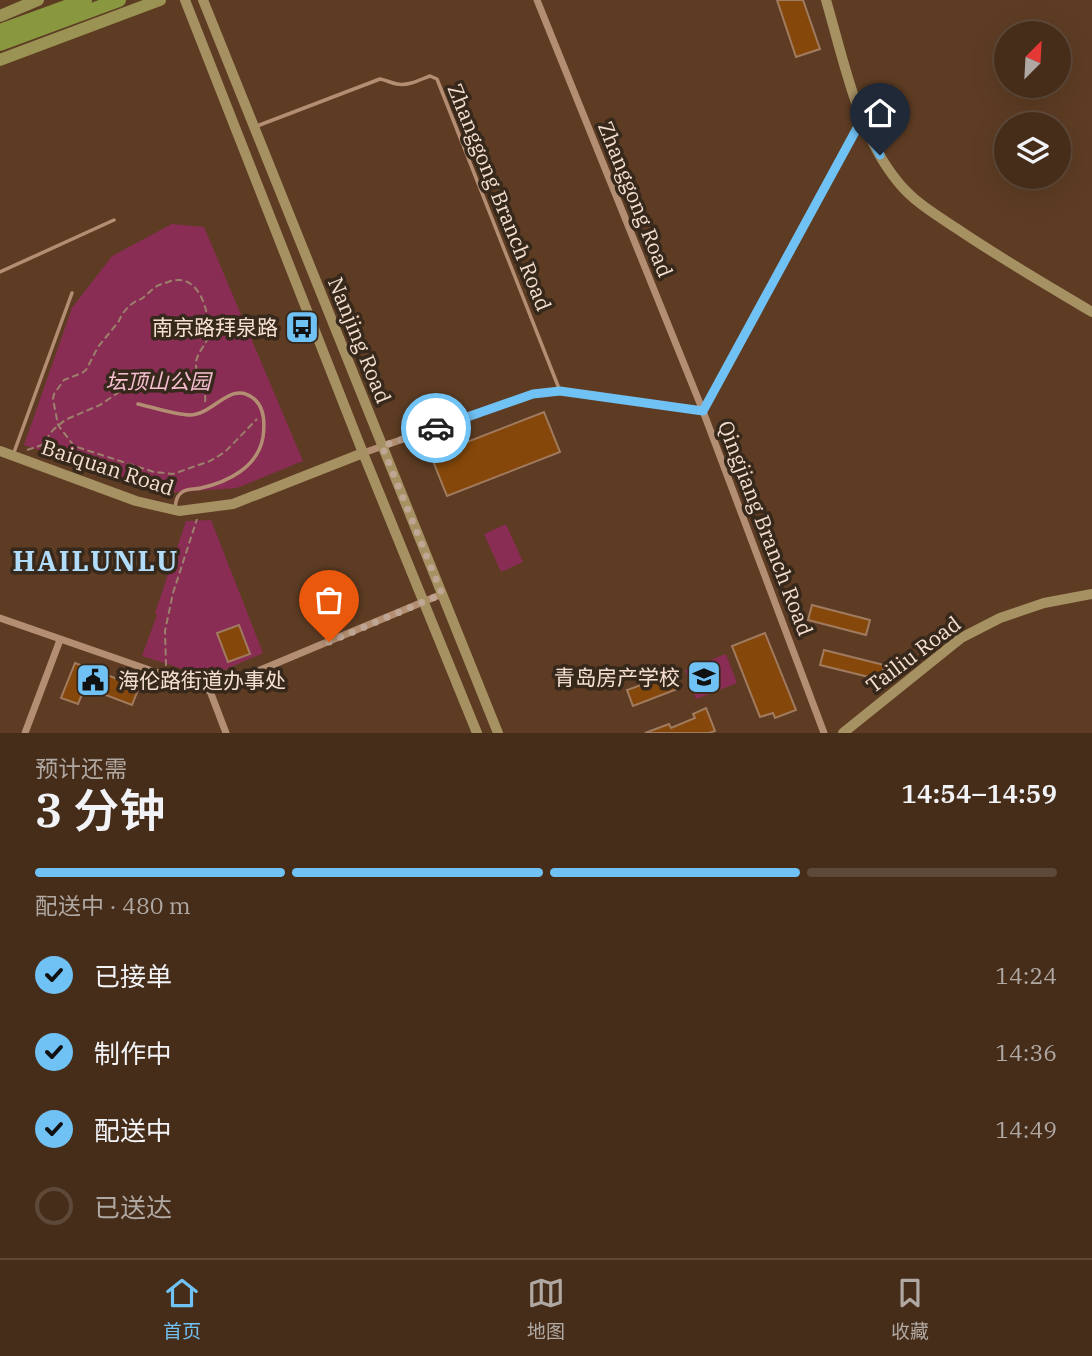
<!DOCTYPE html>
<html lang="zh">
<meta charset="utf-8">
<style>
:root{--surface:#462d1a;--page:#4d3523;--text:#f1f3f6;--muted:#b0a8a2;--line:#5e4939;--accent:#70c1f4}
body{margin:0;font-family:"IBM Plex Serif","Noto Sans SC",serif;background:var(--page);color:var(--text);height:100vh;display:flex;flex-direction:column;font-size:26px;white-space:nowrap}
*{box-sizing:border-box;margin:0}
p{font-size:23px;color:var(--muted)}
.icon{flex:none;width:38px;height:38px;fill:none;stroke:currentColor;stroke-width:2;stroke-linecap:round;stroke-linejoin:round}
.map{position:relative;height:733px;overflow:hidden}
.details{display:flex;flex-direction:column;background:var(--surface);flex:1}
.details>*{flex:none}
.needle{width:46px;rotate:24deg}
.tools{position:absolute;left:994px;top:21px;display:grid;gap:14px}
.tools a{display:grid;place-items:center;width:77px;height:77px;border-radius:50%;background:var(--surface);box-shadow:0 7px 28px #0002,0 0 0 2px var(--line);font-size:35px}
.pin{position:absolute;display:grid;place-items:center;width:60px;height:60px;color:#fff;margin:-72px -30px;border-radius:50% 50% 50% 0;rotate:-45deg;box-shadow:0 0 7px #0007}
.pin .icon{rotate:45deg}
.courier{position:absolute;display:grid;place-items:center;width:70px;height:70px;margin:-35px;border:5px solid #70c1f4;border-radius:50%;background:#fff;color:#222;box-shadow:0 2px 9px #0007}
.headline em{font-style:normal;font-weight:600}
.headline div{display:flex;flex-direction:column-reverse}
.headline{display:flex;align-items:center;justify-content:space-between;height:119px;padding:0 35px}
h1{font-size:46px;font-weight:600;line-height:52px}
.bar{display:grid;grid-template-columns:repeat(4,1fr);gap:10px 7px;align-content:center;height:84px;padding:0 35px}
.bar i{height:9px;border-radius:5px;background:var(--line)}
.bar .on{background:var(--accent)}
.bar p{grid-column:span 4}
ol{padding:0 35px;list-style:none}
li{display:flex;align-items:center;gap:21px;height:77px}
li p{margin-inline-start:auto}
li .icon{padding:7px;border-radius:50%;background:var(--accent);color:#111;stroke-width:4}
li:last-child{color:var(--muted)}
li i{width:38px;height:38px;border:4px solid var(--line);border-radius:50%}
.tabs{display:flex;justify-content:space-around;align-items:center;height:98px;border-top:2px solid var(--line);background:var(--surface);font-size:19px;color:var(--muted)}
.tabs a{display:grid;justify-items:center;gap:4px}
.tabs .on{color:var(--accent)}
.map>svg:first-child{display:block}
</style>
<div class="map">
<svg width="1092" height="733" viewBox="0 0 1092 733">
<rect width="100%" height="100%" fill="#5d3c23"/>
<path fill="#8a2d55" d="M172,224L204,227L303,461L237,488L165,493L24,445L72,308L112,256Z
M211,520L263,653L215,674H199L142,656L157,615L155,613L186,521Z
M506,524L523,562L501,572L484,534Z
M726,654L737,683L696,699L685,670Z"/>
<path fill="#86480a" stroke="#a07b60" stroke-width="2" d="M777,0H803L820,49L796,57Z
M544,412L560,452L447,496L431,456Z
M812,605L870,620L866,635L808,620Z
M239,625L250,654L228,662L217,633Z
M765,633L796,710L775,718L773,713L760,717L732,646Z
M824,650L884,665L881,680L820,665Z
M75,663L139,687L132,705L85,687L78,704L61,698Z
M674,673L680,688L633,706L627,690Z
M706,708L715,731L709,733H645L669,724L671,728L695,718L693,714Z"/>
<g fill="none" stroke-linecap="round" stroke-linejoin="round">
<path stroke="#9c806b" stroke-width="2" stroke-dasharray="7 3.5" stroke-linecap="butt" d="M205,402C207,390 197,378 196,366C195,352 209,344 209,331C208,308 198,271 168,282C162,284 157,285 153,289C150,291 148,294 145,296C140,301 142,298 136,301C129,305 121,314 119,321L98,347L86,370L82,373L64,380L54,394L53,399L58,425L74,446L154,472L173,474L210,461L225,452L257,419
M27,450L42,445L53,430L65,420L100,405L122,390
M166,666L165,631L173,593L197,519"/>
<path stroke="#b38e72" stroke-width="3.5" d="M257,126L380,79C386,80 391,83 397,84C409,86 419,80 430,76L437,79L560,391
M0,272L114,220
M138,404C152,407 177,415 190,415C213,415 231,380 253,398C265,407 265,423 263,437C258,467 228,482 201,488C194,490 186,488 181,493C176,497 176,502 175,508
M13,455L72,293"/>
<path stroke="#b38e72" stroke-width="7" d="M363,453L533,394L560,391L703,411L537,0
M0,618L210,691L442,594
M210,691L226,733
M25,733L60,640
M824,733L703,411L862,119"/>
<path stroke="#a69163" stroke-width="10" d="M185,0L363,453L477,733
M203,0L498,733
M826,0C844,61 857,132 898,182C913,201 936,215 956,228C1000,258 1047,285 1092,312
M0,451L136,501L179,511L233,504L363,453
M843,733L961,638L1000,618L1044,603L1092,594"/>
<path stroke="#9a9353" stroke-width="12" d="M0,16L38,0
M0,60L160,0"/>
<path stroke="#89973f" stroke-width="14" d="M0,31L85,0
M0,44L119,0"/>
</g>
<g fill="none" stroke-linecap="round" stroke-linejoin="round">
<path stroke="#bfa694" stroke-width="7" stroke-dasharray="0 12.6" d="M329,642L442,594L382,446L436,428"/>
<path stroke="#70c1f4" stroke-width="9" d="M436,428L533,394L560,391L703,411L862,119L880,155"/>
</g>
<defs>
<g id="bus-square" transform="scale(1.75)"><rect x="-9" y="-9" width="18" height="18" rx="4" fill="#70c1f4" stroke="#37281c"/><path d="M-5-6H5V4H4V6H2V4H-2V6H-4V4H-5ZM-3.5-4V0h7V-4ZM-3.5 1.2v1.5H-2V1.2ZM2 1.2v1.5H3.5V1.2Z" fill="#111"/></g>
<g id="school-square" transform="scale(1.75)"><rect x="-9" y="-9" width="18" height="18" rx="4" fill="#70c1f4" stroke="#37281c"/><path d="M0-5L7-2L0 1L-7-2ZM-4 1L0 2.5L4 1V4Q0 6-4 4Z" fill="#111"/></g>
<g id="civic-square" transform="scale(1.75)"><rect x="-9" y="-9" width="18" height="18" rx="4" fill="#70c1f4" stroke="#37281c"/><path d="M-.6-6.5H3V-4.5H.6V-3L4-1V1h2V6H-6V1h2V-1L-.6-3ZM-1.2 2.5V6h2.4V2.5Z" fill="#111"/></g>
</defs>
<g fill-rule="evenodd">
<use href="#bus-square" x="302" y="327"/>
<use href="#school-square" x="704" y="677"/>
<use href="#civic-square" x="93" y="680"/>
</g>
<g text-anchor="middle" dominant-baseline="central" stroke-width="7" stroke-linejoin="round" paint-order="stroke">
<g font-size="21" fill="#f4dfd1" stroke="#37281c">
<text transform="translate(500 197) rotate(68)">Zhanggong Branch Road</text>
<text transform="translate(636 199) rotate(68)">Zhanggong Road</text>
<text transform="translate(360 340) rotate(68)">Nanjing Road</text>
<text transform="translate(108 467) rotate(18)">Baiquan Road</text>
<text transform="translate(766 528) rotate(69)">Qingjiang Branch Road</text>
<text transform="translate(913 654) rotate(-37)">Tailiu Road</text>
</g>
<g font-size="21" fill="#f4dfd1" stroke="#37281c" text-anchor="end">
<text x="278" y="327">南京路拜泉路</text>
<text x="680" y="677">青岛房产学校</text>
<text x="118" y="680" text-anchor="start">海伦路街道办事处</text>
</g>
<g font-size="21" font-style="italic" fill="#f6c0d1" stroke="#37281c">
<text x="158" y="381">坛顶山公园</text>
</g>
<g font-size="28" font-weight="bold" letter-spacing="2" fill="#b2ddfa" stroke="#37281c">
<text x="96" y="560">HAILUNLU</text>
</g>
</g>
</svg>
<div class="tools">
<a><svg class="needle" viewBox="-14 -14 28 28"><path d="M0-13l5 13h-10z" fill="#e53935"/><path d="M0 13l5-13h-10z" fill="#b0a8a2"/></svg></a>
<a><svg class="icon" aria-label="layers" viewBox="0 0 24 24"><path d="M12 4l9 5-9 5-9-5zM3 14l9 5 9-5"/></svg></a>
</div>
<div class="pin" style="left:329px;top:642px;background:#ea580c"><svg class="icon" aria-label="bag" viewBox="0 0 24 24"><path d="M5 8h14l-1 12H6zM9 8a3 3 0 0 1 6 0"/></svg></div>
<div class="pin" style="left:880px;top:155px;background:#1f2937"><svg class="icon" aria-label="home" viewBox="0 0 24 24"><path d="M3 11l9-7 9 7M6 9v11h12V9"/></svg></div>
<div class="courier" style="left:436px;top:428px"><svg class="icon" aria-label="car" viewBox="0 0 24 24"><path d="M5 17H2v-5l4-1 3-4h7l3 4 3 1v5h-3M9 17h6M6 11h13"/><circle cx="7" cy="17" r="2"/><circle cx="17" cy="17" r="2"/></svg></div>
</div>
<section class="details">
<div class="headline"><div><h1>3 分钟</h1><p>预计还需</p></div><em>14:54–14:59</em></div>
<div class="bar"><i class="on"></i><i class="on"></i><i class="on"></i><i></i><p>配送中 · 480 m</p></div>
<ol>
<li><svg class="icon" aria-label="check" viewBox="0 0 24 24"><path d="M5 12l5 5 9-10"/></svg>已接单<p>14:24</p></li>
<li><svg class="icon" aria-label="check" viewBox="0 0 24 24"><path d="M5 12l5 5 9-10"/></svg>制作中<p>14:36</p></li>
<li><svg class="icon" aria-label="check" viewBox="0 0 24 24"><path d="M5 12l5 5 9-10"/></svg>配送中<p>14:49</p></li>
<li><i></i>已送达</li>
</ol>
</section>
<nav class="tabs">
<a class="on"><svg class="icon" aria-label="home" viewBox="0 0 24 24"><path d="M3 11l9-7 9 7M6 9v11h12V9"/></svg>首页</a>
<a><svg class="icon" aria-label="map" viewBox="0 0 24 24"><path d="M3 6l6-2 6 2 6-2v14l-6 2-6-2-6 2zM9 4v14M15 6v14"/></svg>地图</a>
<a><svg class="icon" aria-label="saved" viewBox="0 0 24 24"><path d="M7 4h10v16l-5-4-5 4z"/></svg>收藏</a>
</nav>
